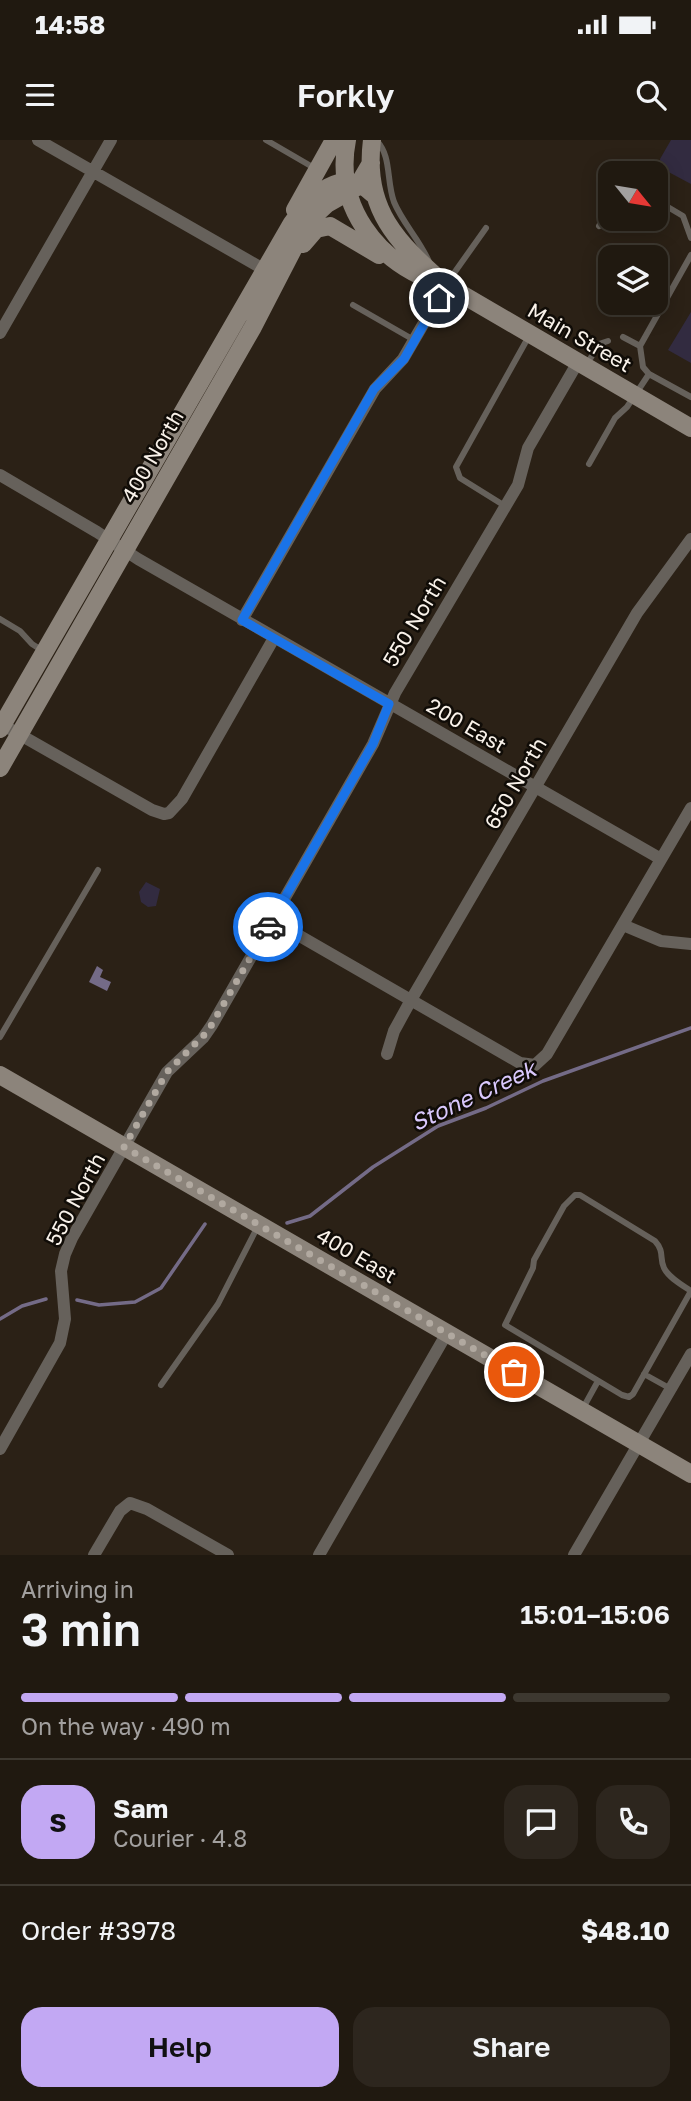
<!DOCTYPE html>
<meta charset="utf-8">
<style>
:root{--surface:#201910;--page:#2d261e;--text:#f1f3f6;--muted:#a2a09f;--line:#3d3830;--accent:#c2a8f3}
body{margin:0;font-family:"Golos Text",sans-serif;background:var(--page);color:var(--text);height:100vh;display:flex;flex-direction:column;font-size:26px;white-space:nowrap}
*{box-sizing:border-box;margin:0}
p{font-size:23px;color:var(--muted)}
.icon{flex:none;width:38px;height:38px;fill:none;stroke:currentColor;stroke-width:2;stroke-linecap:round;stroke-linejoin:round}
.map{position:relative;height:1415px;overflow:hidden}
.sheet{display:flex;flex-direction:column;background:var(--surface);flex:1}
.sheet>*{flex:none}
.needle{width:46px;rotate:120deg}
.buttons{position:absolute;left:598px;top:21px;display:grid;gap:14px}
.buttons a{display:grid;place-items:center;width:70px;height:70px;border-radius:14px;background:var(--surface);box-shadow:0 4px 18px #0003,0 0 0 2px var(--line);font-size:35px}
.pin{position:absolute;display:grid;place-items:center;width:60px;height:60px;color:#fff;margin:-30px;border:4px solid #fff;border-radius:50%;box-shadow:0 2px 7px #0007}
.courier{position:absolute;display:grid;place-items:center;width:70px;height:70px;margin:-35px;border:5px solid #1a73e8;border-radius:50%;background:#fff;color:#222;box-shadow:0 2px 9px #0007}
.summary em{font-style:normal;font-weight:600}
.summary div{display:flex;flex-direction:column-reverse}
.summary{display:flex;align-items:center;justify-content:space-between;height:119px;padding:0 21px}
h1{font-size:46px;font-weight:600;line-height:52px}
.bar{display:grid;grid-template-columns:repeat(4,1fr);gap:10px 7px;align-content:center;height:84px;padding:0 21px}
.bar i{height:9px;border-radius:5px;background:var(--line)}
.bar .active{background:var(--accent)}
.bar p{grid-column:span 4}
.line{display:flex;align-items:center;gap:18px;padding:0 21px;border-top:2px solid var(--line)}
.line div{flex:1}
.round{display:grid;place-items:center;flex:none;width:74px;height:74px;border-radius:21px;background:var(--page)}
.action{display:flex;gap:14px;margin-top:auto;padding:14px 21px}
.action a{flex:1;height:80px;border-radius:21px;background:var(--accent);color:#111;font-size:28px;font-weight:600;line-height:80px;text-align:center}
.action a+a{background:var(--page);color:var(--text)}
.status{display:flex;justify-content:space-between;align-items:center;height:49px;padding:0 35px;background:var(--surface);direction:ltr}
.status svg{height:19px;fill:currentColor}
header{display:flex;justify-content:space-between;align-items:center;height:91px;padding:0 21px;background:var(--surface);font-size:32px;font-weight:600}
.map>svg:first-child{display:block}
</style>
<div class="status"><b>14:58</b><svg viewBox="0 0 49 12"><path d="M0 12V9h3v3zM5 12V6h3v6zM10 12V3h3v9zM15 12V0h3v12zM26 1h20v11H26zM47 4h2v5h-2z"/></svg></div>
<header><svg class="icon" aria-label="menu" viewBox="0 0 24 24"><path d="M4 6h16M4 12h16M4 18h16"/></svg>Forkly<svg class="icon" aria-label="search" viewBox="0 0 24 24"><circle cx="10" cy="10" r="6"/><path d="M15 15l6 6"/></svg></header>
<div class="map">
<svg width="691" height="1415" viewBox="0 0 691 1415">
<rect width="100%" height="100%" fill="#2b2116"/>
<path fill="#322b40" d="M671,0H691V44L661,28L660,19Z
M691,172V223L668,210Z
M146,742L160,749L156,766L148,767L141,762L139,752Z"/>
<path fill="#746b87" d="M97,826L103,830L100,837L111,842L107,851L89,842Z"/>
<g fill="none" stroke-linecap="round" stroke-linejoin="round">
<path stroke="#746b87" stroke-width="3.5" d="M287,1083L310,1076L373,1027L438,986L486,968L543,941L691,888
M77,1160L99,1165L135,1162L161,1148L205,1084
M0,1179L22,1166L46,1159"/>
<path stroke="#66615b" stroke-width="6" d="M266,0L316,29
M376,0C392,16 386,40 394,62C403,84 421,101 430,124
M656,60L683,76L691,98
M599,86L611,64
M447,143L486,88
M353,165L414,200
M623,197L640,206
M587,224L599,204L608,201
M649,234L691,257
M589,324L615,278L627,267L649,234L643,227L640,206L691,115
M505,366L460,338L456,327L529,196
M0,479L20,491L32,504L43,511
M0,897L98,730
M691,1151C682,1145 669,1138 664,1128C659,1118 665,1112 655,1101L580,1055H575L564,1066L534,1120L533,1128L505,1185L622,1255L629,1257L633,1254L691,1151
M644,1234L671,1249
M161,1245L218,1164L258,1086
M582,1270L598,1241"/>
<path stroke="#66615b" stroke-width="12" d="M38,0L272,134
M0,193L111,0
M0,335L97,392L138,419L661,719
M242,480L375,249L403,219L446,145
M3,585L152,670L164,674L169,673L182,659L274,498
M272,780L520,923L535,925L547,914L691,668
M623,785L661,801L691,804
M387,914L394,891L411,860L637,473L691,399
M0,1309L60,1203L65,1179L61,1131L65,1114L72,1098L167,932L203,898L212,885L373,604L395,553L518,345L528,308L578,222
M94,1415L120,1371L130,1363L147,1369L228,1415
M319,1415L447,1193
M574,1415L691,1214"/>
<path stroke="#8c847b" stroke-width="18" d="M347,0C334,65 376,121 436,142
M372,0C363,69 397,103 446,145L691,288
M295,70L334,0
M303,104L316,89L330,86L379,115
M0,589L292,83C312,56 342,24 373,54
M0,628L253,187L303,90L313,77L327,64L357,47L371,23
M0,935L691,1334"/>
</g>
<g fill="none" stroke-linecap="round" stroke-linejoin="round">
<path stroke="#b1a9a0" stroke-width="7" stroke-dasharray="0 12.6" d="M268,787L208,891L167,932L124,1007L514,1232"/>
<path stroke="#1a73e8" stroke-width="9" d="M268,787L373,604L389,564L242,480L374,249L404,219L439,158"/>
</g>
<g text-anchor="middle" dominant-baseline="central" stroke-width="5" stroke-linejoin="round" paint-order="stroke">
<g font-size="21" fill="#f9f2ea" stroke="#100c07">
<text transform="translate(580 197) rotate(30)">Main Street</text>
<text transform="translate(152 316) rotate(-60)">400 North</text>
<text transform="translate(414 481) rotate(-59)">550 North</text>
<text transform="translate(467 585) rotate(30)">200 East</text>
<text transform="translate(515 643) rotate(-60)">650 North</text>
<text transform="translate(75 1059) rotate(-62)">550 North</text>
<text transform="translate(357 1115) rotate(30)">400 East</text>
</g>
<g font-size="23" font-style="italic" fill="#d9c8fd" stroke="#100c07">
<text transform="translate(473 955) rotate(-25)">Stone Creek</text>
</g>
</g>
</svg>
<div class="buttons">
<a><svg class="needle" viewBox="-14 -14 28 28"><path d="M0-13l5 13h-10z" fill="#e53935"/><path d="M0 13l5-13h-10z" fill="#a2a09f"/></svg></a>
<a><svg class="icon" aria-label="layers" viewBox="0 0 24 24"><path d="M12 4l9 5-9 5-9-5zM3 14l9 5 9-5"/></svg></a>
</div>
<div class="pin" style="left:514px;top:1232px;background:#ea580c"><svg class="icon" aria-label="bag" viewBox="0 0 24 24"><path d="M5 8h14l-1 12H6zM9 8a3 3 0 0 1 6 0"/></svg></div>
<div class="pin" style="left:439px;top:158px;background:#1f2937"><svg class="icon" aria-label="home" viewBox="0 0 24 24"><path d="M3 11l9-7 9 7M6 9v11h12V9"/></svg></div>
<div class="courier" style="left:268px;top:787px"><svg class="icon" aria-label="car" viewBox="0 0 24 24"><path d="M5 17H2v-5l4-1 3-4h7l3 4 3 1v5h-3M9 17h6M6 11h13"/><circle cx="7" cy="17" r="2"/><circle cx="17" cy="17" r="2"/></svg></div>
</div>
<section class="sheet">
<div class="summary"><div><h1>3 min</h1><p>Arriving in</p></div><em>15:01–15:06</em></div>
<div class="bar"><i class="active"></i><i class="active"></i><i class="active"></i><i></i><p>On the way · 490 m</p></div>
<div class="line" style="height:126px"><b class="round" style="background:var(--accent);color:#111">S</b><div><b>Sam</b><p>Courier · 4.8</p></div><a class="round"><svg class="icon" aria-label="chat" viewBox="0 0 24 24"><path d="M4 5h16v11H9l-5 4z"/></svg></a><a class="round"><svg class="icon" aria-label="phone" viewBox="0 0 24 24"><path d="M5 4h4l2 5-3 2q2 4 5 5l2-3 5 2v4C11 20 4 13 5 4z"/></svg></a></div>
<div class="line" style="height:91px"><div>Order #3978</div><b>$48.10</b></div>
<div class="action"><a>Help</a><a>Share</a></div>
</section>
